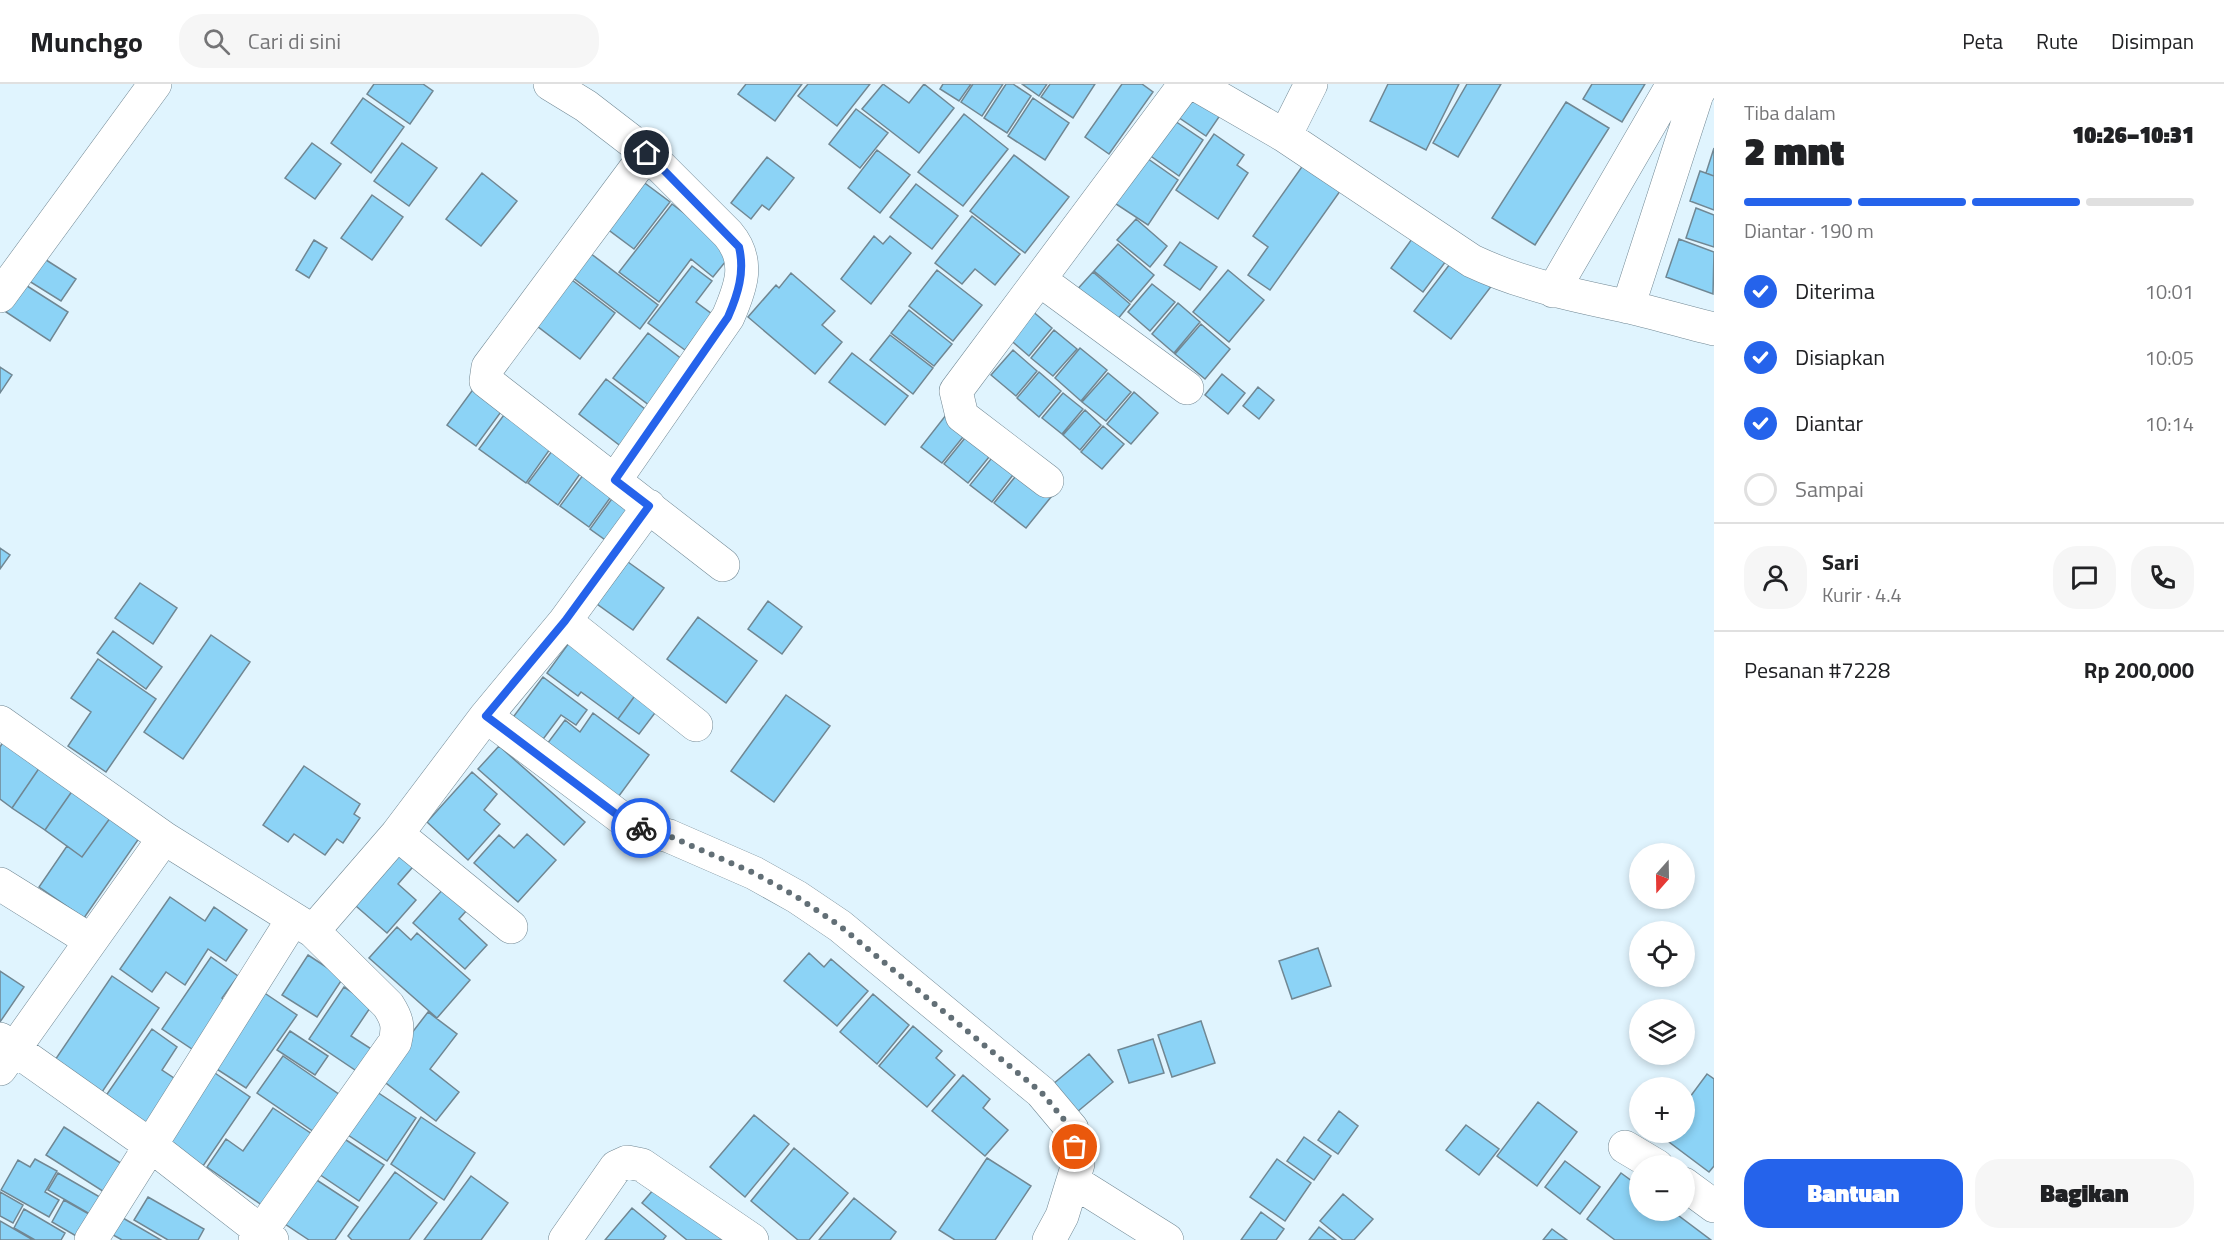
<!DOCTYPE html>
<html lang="id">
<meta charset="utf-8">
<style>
:root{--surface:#fff;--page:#f6f6f6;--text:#202124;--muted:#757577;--line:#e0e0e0;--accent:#2563eb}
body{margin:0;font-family:"Titillium Web",sans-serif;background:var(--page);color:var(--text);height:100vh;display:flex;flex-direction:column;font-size:22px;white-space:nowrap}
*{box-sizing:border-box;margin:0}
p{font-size:20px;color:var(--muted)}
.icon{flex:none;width:33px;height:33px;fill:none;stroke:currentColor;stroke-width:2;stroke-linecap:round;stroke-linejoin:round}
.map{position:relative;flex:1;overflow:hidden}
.drawer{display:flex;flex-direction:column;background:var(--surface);width:510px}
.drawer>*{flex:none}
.needle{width:39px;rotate:200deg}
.fabs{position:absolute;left:1629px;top:759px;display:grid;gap:12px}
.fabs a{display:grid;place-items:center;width:66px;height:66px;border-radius:50%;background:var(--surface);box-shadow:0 3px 9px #0003;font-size:30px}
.pin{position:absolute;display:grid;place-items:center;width:51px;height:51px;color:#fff;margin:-26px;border:3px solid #fff;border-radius:50%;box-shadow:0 2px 6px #0007}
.courier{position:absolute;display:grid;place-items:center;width:60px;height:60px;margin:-30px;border:4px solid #2563eb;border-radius:50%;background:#fff;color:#222;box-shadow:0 2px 8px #0007}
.head em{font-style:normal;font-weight:800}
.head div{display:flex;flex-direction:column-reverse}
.head{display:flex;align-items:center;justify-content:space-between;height:102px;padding:0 30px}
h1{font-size:39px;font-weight:800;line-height:45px}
.bar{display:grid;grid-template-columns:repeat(4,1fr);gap:9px 6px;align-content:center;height:72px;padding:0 30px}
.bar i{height:8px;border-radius:4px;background:var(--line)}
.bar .current{background:var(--accent)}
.bar p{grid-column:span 4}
.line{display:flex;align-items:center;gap:15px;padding:0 30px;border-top:2px solid var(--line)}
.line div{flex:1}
.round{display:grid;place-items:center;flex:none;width:63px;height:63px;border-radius:24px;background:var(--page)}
ol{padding:0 30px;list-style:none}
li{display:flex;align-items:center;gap:18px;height:66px}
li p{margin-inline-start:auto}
li .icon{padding:6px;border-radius:50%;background:var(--accent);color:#fff;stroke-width:4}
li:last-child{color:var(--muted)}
li i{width:33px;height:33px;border:3px solid var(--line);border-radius:50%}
.action{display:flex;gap:12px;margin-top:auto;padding:12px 30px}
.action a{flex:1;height:69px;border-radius:24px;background:var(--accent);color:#fff;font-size:24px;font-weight:800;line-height:69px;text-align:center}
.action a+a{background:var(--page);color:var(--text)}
header{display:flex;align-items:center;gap:36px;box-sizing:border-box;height:84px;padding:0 30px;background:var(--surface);border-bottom:2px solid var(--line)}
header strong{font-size:28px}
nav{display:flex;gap:33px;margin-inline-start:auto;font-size:21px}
.search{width:420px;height:54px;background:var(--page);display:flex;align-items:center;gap:15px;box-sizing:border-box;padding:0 21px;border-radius:24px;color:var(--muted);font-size:22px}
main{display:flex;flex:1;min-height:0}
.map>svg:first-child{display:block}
</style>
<header>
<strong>Munchgo</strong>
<div class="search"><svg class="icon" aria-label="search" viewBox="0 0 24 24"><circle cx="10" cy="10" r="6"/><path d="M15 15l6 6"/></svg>Cari di sini</div>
<nav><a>Peta</a><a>Rute</a><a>Disimpan</a></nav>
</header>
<main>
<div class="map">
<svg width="1714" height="1156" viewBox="0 0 1714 1156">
<rect width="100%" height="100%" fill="#e0f4fe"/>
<path fill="#8cd3f6" stroke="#708793" stroke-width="1.5" d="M374,0H423L433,7L410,40L367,10Z
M746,0H802L775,37L738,10Z
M808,0H870L837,42L798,12Z
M883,0L909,19L924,0L954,24L919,69L862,25Z
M943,0H971L959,17L940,5Z
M973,0H1003L982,32L961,18Z
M1006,0H1013L1031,12L1007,49L984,34Z
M1022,0H1047L1039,12Z
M1050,0H1095L1073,34L1041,13Z
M1122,0H1142L1153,8L1109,70L1085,53Z
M1388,0H1459L1426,66L1370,37Z
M1467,0H1501L1458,73L1433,59Z
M1592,0H1645L1622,38L1583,15Z
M1188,3L1223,27L1206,52L1172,29Z
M363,14L404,43L371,89L331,59Z
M1033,14L1069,39L1045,76L1008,52Z
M1566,18L1609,44L1535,161L1492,134Z
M856,25L888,49L860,84L829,60Z
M964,30L1008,65L963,122L918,88Z
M1169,33L1203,56L1179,92L1145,68Z
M1214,50L1244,71L1237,81L1248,89L1218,135L1176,106Z
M312,59L341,80L315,115L285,94Z
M402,59L437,84L409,122L374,97Z
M1714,64V92L1706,89Z
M877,66L910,91L880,129L848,104Z
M1014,71L1069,113L1025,169L970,127Z
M1144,72L1178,96L1148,141L1113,118Z
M767,73L794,94L769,126L762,121L751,135L731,119Z
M1306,77L1343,103L1270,206L1248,191L1268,163L1253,152Z
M1700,87L1714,92V126L1690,117Z
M482,89L517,117L481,162L446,135Z
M642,97L670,118L634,165L606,144Z
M916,100L958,132L932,165L890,133Z
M372,111L403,133L372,176L341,154Z
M672,120L734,167L713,193L691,175L659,218L619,188Z
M1696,124L1714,131V163L1686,154Z
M972,132L1020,170L995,201L975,185L962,200L935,179Z
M1136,135L1167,162L1150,183L1117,156Z
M1417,148L1449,173L1423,208L1391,184Z
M874,152L883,160L890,152L911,169L871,220L841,195Z
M1679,155L1714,168L1713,210L1666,193Z
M314,156L327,164L309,194L296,186Z
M1180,158L1217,183L1200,206L1164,181Z
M1118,160L1154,191L1131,218L1094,187Z
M590,169L658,221L640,245L572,193Z
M1456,172L1493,200L1451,255L1414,227Z
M43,174L76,195L61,217L29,197Z
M692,182L712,197L696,218L712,230L685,266L648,239Z
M937,186L982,221L953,257L909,222Z
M1228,186L1264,216L1229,258L1193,228Z
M1093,188L1130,220L1113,241L1074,209Z
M791,189L835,227L822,241L842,258L815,290L748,233L776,201L779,204Z
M572,196L615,229L580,275L537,242Z
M24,200L68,228L50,257L6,228Z
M1152,200L1175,218L1150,247L1128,228Z
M1178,219L1200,238L1174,269L1152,250Z
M1030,225L1052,244L1029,272L1007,253Z
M909,226L952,260L934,282L891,249Z
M1201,240L1230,265L1205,295L1175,270Z
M1054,246L1077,265L1053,292L1031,274Z
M648,249L683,276L657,327L613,294Z
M890,251L933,284L913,310L870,276Z
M1080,264L1107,286L1081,317L1055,294Z
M1013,266L1037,287L1016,312L991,291Z
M852,269L908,312L885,341L829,298Z
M0,283L12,291L0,309Z
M1039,288L1061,307L1039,333L1017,314Z
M1108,289L1131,308L1106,337L1082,318Z
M1222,290L1245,309L1228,330L1205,311Z
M606,295L654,332L627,367L579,330Z
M477,300L506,321L476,362L447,341Z
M1258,303L1274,316L1259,335L1243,322Z
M1134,308L1158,329L1131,360L1107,340Z
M1063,309L1083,325L1062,350L1042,334Z
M509,324L555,358L526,399L479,365Z
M1085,326L1101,341L1080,366L1063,351Z
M946,331L967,348L942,379L921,363Z
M1103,342L1124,360L1102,385L1081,368Z
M969,349L993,368L968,399L944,380Z
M558,359L587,380L558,421L528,399Z
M995,370L1016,387L992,418L970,401Z
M589,383L618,403L589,443L560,422Z
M1019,388L1051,413L1026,444L994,419Z
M619,405L646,424L611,460L590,445Z
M0,464L10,471L0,485Z
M628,478L664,504L633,546L597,520Z
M140,499L177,524L153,560L115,534Z
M768,517L802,543L782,570L748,545Z
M698,533L757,577L726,619L667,575Z
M113,547L162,583L146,605L97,569Z
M211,551L250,578L183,675L144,648Z
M574,552L642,602L618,635L581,608L578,612L547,589Z
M98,575L156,615L106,688L68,662L91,628L71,614Z
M543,593L587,626L576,641L561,631L541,658L511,636Z
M642,602L664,617L639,650L618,635Z
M786,611L830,642L774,718L731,687Z
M593,629L649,671L616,716L544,664L565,636L580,648Z
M5,655L42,680L12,724L0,715V663Z
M499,662L585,738L564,761L478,685Z
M42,680L75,703L45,746L12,724Z
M304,682L360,720L354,730L360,734L343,759L337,755L325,771L294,750L288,758L263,741Z
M472,688L497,710L484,726L500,740L468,776L427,738Z
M75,703L113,730L82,773L45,746Z
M113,730L142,750L84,834L39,803L67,762L82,773Z
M527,750L556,776L518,818L474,779L499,751L514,764Z
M399,761L418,777L398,800L416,816L387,849L349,816Z
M452,795L475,817L459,835L487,861L465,885L413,839Z
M170,813L205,837L214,823L247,846L226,877L208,865L185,901L166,888L152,908L120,885Z
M397,843L411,856L417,849L470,896L437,934L369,874Z
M1318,864L1331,902L1292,915L1279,877Z
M809,869L824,883L831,875L868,907L837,942L784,897Z
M308,871L343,894L317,933L282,911Z
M211,873L238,892L222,914L234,923L201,971L162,945Z
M0,887L24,903L0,938Z
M112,892L159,924L100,1011L53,979Z
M344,903L372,921L351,952L376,968L361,990L309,955Z
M263,908L297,931L246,1004L212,982Z
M873,910L909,941L877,980L840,948Z
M428,928L457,950L430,985L459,1008L436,1037L378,993Z
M1201,937L1215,979L1172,993L1158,951Z
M913,942L942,967L936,974L955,991L927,1023L879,982Z
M152,945L177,963L162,986L183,1000L152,1045L105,1013Z
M290,947L328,972L315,991L277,966Z
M1153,955L1164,989L1129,999L1118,966Z
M1089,970L1113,998L1071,1033L1047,1005Z
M283,972L343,1013L317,1050L257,1009Z
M209,985L250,1013L203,1082L162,1054Z
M1707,990L1714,995V1082L1709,1088L1661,1052L1663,1048H1684V1021Z
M963,991L990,1015L983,1024L1008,1046L985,1072L932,1027Z
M368,1002L416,1034L387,1077L339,1045Z
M1538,1018L1577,1048L1537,1102L1497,1072Z
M273,1024L315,1052L266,1124L207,1083L226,1055L243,1067Z
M1339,1027L1358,1042L1338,1070L1318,1056Z
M754,1031L789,1060L745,1113L710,1083Z
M421,1033L475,1069L444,1116L391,1080Z
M1466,1041L1499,1065L1479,1091L1446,1066Z
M64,1043L130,1085L112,1113L46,1071Z
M337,1050L384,1081L359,1117L313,1086Z
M1304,1053L1331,1072L1314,1096L1287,1077Z
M794,1064L848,1109L809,1156H798L751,1117Z
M987,1074L1031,1102L995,1156H955L939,1146Z
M35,1075L57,1087L45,1108L59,1116L49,1133L1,1106L18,1076L30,1083Z
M1277,1075L1311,1099L1285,1137L1250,1113Z
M1565,1077L1600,1103L1580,1130L1545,1103Z
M395,1088L437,1119L409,1156H352L348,1152Z
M58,1089L112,1120L102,1137L48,1106Z
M1621,1089L1640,1103V1126H1671L1711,1156H1615L1587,1135Z
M309,1091L358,1123L335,1156H309L279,1136Z
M471,1092L508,1119L481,1156H424Z
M660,1098L730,1156H687L642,1119Z
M0,1108L23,1121L13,1139L0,1132Z
M1343,1110L1373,1135L1354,1156H1343L1320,1137Z
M148,1113L204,1145L198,1156H168L134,1136Z
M854,1114L896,1148L890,1156H819Z
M64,1116L96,1134L83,1156L52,1138Z
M632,1124L666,1152L663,1156H605Z
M24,1125L65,1149L61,1156H35L14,1144Z
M1261,1128L1284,1145L1276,1156H1241Z
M116,1130L161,1156H122L106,1147Z
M0,1137L33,1156H0Z
M1319,1143L1336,1156H1309Z
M1552,1145L1567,1156H1543Z"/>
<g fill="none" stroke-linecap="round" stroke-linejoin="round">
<g stroke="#728995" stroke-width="34">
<path id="minor" d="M550,0L586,22L647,69L728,150C751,177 741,203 728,233L615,396
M1195,0L1285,52L1472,177C1521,200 1572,211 1625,222C1655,229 1685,238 1714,245
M1285,52L1311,0
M647,69L488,283L486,297L723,481
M1040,196L1187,304
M1553,207L1673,0
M0,212L155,0
M1628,223L1697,10L1703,0
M1047,397L962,332L956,307L1185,0
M565,537L696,641
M486,632L632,742L669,752L754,789L797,813L840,842L1041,1008L1072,1045L1078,1080L1062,1132L1049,1156
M0,638L164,754L313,847L388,921C397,935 399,942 395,958L255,1156
M397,750L511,843
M0,800L90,856
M313,847L397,750L486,632L565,537L649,422
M0,955L150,1061L272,1156
M0,985L164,754
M1625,1063L1657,1082
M1073,1097L1167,1156
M1684,1100L1714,1122
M91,1156L293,835
M565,1156L616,1083L627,1078L642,1081L752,1156"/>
</g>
<use href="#minor" stroke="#fff" stroke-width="33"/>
</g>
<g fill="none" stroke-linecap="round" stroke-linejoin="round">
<path stroke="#626f76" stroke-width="6" stroke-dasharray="0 10.8" d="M641,744L669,752L754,789L797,813L840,842L1041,1008L1072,1045L1075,1063"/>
<path stroke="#2563eb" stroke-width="8" d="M641,744L632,742L486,632L565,537L649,422L615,396L728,233C738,210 745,188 739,163L647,69"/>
</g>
</svg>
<div class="fabs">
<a><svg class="needle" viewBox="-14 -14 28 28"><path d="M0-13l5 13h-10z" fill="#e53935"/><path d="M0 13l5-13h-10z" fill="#757577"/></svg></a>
<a><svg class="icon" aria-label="locate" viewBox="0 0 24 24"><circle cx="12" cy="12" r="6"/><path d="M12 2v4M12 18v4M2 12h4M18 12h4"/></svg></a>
<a><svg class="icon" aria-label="layers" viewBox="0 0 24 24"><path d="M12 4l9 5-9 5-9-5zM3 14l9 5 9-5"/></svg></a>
<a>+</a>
<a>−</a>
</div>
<div class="pin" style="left:1075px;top:1063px;background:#ea580c"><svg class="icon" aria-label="bag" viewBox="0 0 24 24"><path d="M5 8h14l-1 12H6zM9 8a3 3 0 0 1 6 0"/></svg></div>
<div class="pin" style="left:647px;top:69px;background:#1f2937"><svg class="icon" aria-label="home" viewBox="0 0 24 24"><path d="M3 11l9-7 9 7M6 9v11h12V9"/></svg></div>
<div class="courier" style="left:641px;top:744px"><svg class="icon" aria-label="bike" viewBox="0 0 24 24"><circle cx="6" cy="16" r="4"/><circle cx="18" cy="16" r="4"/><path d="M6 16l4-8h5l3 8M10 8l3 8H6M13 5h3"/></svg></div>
</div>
<section class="drawer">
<div class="head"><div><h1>2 mnt</h1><p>Tiba dalam</p></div><em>10:26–10:31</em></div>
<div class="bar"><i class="current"></i><i class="current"></i><i class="current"></i><i></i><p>Diantar · 190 m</p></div>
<ol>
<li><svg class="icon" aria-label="check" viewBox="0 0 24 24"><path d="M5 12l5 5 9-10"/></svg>Diterima<p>10:01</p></li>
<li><svg class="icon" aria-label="check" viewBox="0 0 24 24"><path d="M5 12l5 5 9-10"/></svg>Disiapkan<p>10:05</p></li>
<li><svg class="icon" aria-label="check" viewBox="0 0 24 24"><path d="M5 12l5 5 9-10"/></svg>Diantar<p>10:14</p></li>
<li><i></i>Sampai</li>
</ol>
<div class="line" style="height:108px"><a class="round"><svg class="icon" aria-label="person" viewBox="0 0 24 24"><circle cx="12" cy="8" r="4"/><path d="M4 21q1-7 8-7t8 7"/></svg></a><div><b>Sari</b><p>Kurir · 4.4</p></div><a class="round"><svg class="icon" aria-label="chat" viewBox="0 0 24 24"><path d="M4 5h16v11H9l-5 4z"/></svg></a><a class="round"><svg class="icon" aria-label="phone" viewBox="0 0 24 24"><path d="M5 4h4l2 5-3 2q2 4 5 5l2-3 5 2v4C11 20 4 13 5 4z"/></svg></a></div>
<div class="line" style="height:78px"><div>Pesanan #7228</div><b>Rp 200,000</b></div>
<div class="action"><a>Bantuan</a><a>Bagikan</a></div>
</section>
</main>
